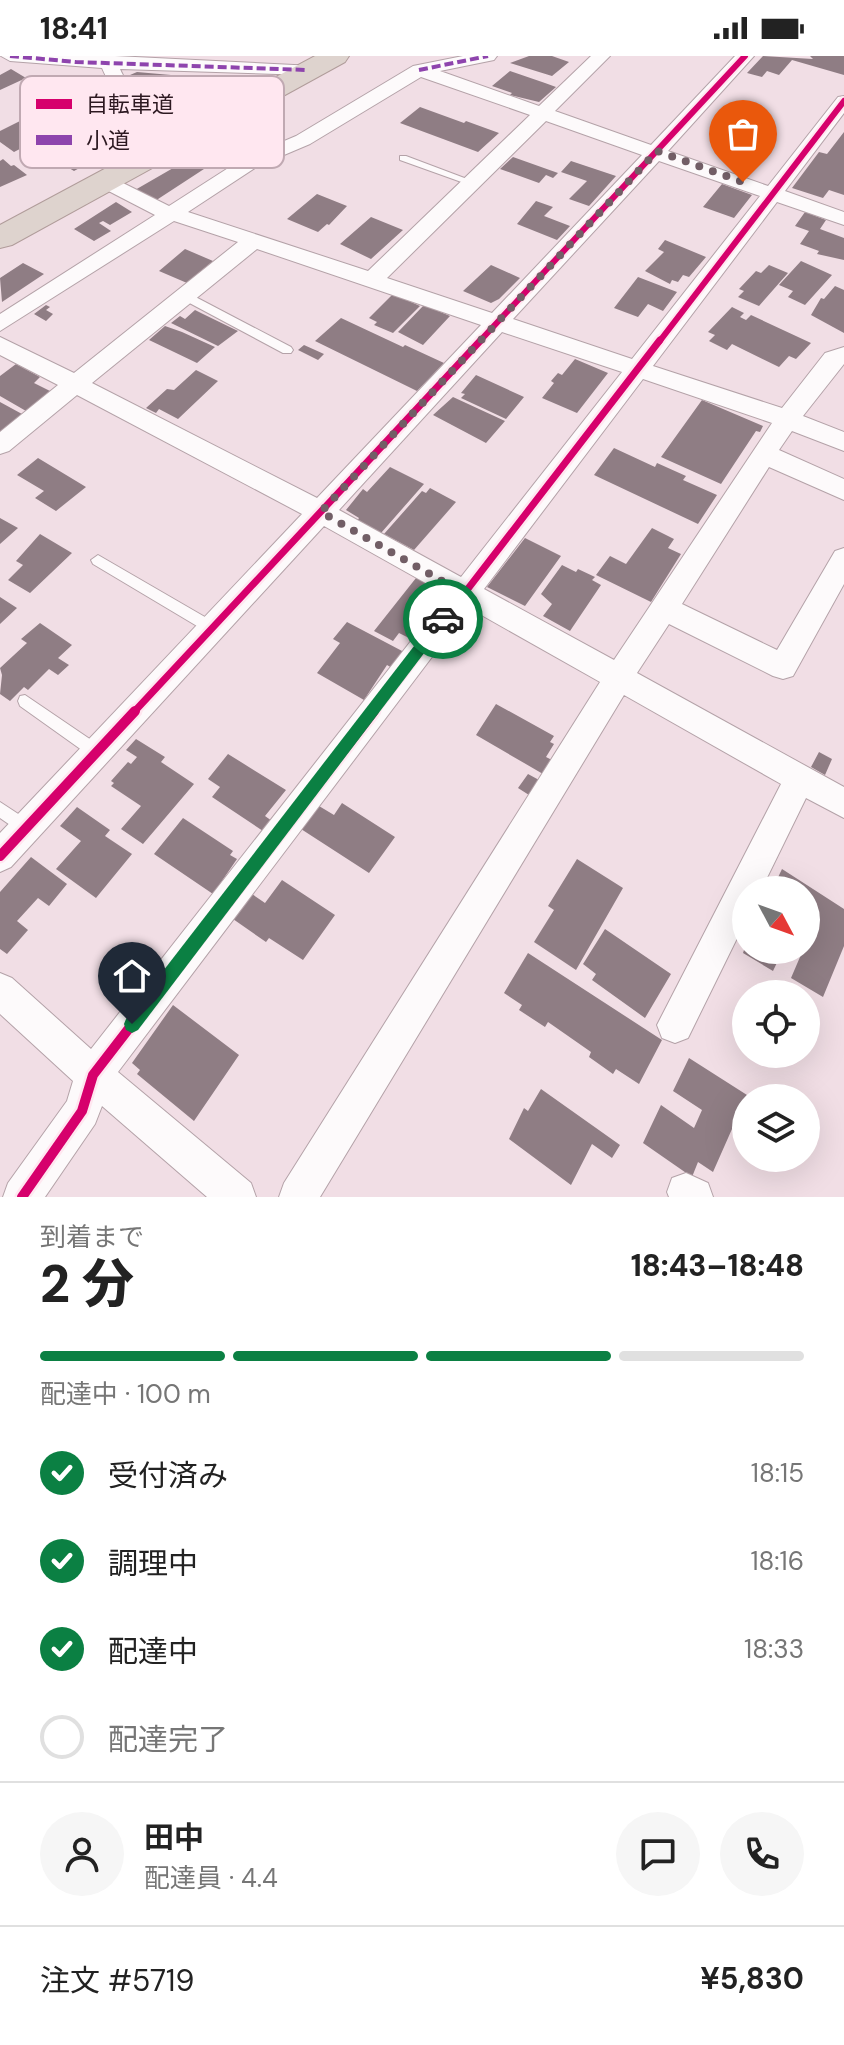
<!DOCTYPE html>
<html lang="ja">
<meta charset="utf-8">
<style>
:root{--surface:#fff;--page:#f6f6f6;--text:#222;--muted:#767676;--line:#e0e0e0;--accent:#0b8043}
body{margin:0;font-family:"DM Sans","Noto Sans JP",sans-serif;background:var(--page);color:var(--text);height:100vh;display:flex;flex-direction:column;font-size:30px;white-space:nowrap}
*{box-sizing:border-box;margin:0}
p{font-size:26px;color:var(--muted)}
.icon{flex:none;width:44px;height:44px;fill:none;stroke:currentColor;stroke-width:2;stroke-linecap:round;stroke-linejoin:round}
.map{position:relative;height:1141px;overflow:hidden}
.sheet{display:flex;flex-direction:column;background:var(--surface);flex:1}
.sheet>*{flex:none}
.needle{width:52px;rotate:131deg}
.tools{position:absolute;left:732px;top:820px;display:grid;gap:16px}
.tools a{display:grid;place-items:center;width:88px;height:88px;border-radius:50%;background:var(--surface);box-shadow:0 8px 32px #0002;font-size:40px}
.pin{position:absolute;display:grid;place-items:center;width:68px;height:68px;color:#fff;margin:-82px -34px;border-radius:50% 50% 50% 0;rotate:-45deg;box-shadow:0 0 8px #0007}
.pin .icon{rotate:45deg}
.courier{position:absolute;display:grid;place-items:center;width:80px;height:80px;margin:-40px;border:6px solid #0b8043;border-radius:50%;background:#fff;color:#222;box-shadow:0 2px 10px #0007}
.summary em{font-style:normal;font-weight:800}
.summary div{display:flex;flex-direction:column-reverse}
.summary{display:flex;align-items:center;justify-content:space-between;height:136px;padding:0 40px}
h1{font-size:52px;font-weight:800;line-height:60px}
.bar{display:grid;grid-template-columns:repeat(4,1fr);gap:12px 8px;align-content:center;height:96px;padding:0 40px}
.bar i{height:10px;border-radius:6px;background:var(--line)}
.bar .active{background:var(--accent)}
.bar p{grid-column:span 4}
.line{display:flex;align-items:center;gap:20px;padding:0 40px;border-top:2px solid var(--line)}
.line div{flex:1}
.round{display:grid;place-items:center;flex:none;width:84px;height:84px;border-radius:42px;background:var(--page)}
ol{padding:0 40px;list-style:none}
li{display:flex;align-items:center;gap:24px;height:88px}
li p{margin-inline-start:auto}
li .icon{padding:8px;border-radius:50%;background:var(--accent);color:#fff;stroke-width:4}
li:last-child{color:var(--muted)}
li i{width:44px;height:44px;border:4px solid var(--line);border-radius:50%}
.status{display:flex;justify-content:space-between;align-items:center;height:56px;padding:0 40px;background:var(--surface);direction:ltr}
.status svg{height:22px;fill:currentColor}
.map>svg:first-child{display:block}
</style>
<div class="status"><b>18:41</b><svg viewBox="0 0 49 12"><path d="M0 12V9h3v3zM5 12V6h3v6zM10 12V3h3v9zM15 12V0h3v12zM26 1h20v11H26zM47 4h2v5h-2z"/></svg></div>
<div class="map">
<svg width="844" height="1141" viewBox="0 0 844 1141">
<rect width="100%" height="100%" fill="#f1dee5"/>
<path fill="#8f7d84" d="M529,0H552L569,6L552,20L510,7Z
M763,0L813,3L810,0H844V19L792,4L779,19L767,15L762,21L747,17Z
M11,13L26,22L0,34V19Z
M510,15L545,27L556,31L539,46L510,39L512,37L492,30Z
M137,16L171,19L197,34L219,23L235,30L183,56L140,30L130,19Z
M420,51L464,67L466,65L499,77L478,96L400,67Z
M40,55L65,71L57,75L60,78L70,73L93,88L105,81L120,90L74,115L59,106L82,93L61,103L40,89L44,86L39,83L14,96L0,86V75Z
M844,76V139L829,134L823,142L792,132L819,96L827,98Z
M513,101L558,117L553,122L546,119L539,127L500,113Z
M3,103L11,110L14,109L27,119L0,131V105Z
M187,104L193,107L196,105L203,108L204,113L155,145L135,134Z
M571,105L616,120L589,150L569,143L587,125L561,116Z
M722,128L752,139L734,162L703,151Z
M317,138L347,150L329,169L327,168L318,176L287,163Z
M536,145L553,151L544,160L570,170L557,184L517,168Z
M116,146L132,156L110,169L103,165L99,167L111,175L94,185L74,173Z
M805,156L826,164L820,173L844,182V204L817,198L819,195L800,188L809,175L795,170Z
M371,161L403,174L371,203L340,188Z
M665,184L706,201L689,221L683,219L678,226L672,224L670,228L645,215L664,196L658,193Z
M185,193L213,205L187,227L159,215Z
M801,205L832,219L805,249L788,241L793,235L779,229Z
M23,207L44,218L2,246L0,222Z
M491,209L520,222L499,243L491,247L463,235Z
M769,209L788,217L759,250L738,241L744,235L739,233L756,215L761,217Z
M638,221L677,236L663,255L648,248L638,261L614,252Z
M835,230L844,234V277L811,259L821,242L824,243Z
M393,238L420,250L393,277L374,269L377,266L369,262Z
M46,249L50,251L46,254L53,258L46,265L34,258Z
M424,249L450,260L423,289L398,276Z
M732,251L744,257L740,261L746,264L751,259L811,287L796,303L789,300L779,311L732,288L727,294L709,285L715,279L708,276Z
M195,254L203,258L238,275L218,290L171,267L180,260L185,263Z
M341,262L403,291L405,289L444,307L417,335L315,285Z
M165,270L182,276L215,291L197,307L149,284Z
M304,289L324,298L318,304L298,294Z
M575,303L608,317L577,357L542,342L554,327L551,325L558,317L562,319Z
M16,308L40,321L34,327L50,335L26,355L0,340V320Z
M196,314L218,325L178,363L159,353L156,357L146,352L167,333L174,334Z
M476,319L524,341L506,363L461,342L465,338L461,337Z
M453,341L505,365L486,387L433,359Z
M702,344L763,370L760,376L756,375L721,428L661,401Z
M0,346L22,358L0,376Z
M614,392L655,411L657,407L686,420L683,424L717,439L698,468L594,419Z
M38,402L86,431L56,455L35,442L44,435L17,419Z
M390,411L424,428L381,477L357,465L359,462L346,454L363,433L367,436Z
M430,432L456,446L414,494L384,478L422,435L426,437Z
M0,462L18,472L0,488Z
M652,472L674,483L668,492L681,498L651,546L596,519L610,500L626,508Z
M40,478L72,497L30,537L8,524L23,509L16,505Z
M525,482L561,500L525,550L487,531Z
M562,509L576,516L578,513L595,521L592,524L601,529L570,575L543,560L552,548L541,538Z
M416,522L439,534L428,548L435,551L411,583L399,577L393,585L374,575Z
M0,541L17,552L0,568Z
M347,566L404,596L392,612L387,609L364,644L317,617L340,587L333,583Z
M40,567L72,589L58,602L69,609L58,619L49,613L28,634L24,631L10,645L0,638L2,619L0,612L27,587L21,583Z
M496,648L554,680L550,686L554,688L546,701L552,704L543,718L476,679Z
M136,683L165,701L161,706L194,728L143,788L121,773L141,750L111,730L114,727L111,725L128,706L131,708L137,701L126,694Z
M819,696L832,703L825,719L811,711Z
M228,698L286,734L265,760L272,765L263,775L212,741L220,731L208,723Z
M528,718L539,724L529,739L518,732Z
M342,747L395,781L369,817L301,773L319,750L334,759Z
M77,751L110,774L105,780L132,798L96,842L56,813L81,785L60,770Z
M183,762L233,795L230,799L237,803L213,838L154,798Z
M31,801L67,828L49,850L38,842L17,865L28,874L7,898L0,893V836Z
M577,803L623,832L576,914L534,886L554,854L548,850Z
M782,813L844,853V890L823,941L791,922L803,894H806V834H772Z
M282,824L335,859L303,904L269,882L266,886L233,863L252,838L265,847Z
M605,873L671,918L645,962L592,924L596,918L583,908Z
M744,894H783L773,915L743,897Z
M528,897L662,984L639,1028L616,1013L613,1018L589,1001L591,996L548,966L545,971L519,954L522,949L504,937Z
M173,949L239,999L194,1065L137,1018L140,1014L132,1007Z
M689,1002L747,1039L713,1116L698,1106L692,1121L643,1087L661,1049L694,1072L702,1054L673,1035Z
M541,1033L620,1089L612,1102L592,1088L571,1129L509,1083L524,1052L528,1055Z"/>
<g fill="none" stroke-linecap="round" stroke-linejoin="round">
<g stroke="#b4a2a8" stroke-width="2">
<path id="lane" d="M400,100H406L475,126L467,128L400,104Z
M186,236L291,291L293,294L291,297H283L182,243L181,240Z
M98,499L217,568L219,572L217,576H207L93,508L91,504Z
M25,639L103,692L106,697L103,702L98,704L93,702L20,650L18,645L20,640Z
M0,746L32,767L34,772L32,777L26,780L0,762Z"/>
</g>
<g stroke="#b4a2a8" stroke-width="2">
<path id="street" d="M1,0H115L314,10L317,14L314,18L308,19L120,13C135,51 214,84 251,99L296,80L413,10L463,0H497L494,4L440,15L539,50L591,0H610L555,55L651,89L735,0H754L668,95L768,130L838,41L844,40V57L785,135L844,156V169L777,146L653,310L782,352L825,297L844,291V308L803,360L844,376V395L792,375L779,394L844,423V444L769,411L682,548L777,594L835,495L844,492V528L793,620L783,623L773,620L669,568L637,617L844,731V762L806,742L761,834H746V864L688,982L675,987L662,982L657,969L781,728L624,639L320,1141H279L284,1127L600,626L469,552L118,1016L251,1127L256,1141H207L102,1050L95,1068L45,1141H3L8,1127L67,1045L73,1025L0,958V917L12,922L91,993L447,539L324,470L11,811L0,816V777L302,458L77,339L9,395L0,398V376L58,329L0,299V281L74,317L238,186L174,165L0,275V258L155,159L97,129L94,125L97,121H111L169,150L236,107C195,90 119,56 102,12L10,5ZM421,21L530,59L368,215L188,156L258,110L310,88ZM546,65L642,99L492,257L387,222ZM659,105L760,140L632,303L513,263ZM257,193L481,269L317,442L92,327ZM502,276L622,316L461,521L339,454ZM643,323L772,367L614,604L484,533Z
M686,1117L708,1127L713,1141H669L667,1136L672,1122Z"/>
</g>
<g stroke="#b09c9a" stroke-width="2">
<path id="highway" d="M315,0H349L345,6L12,189L0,192V169Z"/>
</g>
<use href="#lane" fill="#fdfafb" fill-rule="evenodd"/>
<use href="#street" fill="#fdfafb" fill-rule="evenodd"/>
<use href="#highway" fill="#ded3ce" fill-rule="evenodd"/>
<path stroke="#8e44ad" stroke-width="4" stroke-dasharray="9 4" stroke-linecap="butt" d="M10,0L76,6L308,14
M419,14L488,0
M190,78L251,106"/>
<g stroke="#ffe7f0" stroke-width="10">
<path id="cycleway-far2" d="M479,286L745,0
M659,286L844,45"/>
</g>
<g stroke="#ffe7f0" stroke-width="12">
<path id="cycleway-far1" d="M133,657L481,284
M372,657L660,284"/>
</g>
<g stroke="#ffe7f0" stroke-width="15">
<path id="cycleway" d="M0,800L135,655
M22,1141L82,1055L93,1019L374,655"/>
</g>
<use href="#cycleway-far2" stroke="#d6006c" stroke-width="6"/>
<use href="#cycleway-far1" stroke="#d6006c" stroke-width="7"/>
<use href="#cycleway" stroke="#d6006c" stroke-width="10"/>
</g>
<path fill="#0b8043" d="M443,558L447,559V567L138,974L132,977L126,974L124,968L126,963L438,559Z"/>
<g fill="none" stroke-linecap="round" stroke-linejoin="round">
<path stroke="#725e66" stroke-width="8" stroke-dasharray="0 14.4" d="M443,563L463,537L321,456L657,95L743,126"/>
</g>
<rect x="20" y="20" width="264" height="92" rx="12" fill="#ffe7f0" stroke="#c0a9b2" stroke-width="2"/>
<rect x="36" y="43" width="36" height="10" fill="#d6006c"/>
<rect x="36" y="79" width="36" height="10" fill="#8e44ad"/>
<g font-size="22" fill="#2d1921">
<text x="86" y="56">自転車道</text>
<text x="86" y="92">小道</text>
</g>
</svg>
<div class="tools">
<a><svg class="needle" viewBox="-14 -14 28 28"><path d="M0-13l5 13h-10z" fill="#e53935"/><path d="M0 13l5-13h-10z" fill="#767676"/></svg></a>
<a><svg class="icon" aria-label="locate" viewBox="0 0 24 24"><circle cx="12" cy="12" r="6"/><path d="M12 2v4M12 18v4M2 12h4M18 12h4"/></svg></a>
<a><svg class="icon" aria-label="layers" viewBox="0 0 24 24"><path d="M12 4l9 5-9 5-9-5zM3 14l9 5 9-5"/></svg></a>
</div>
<div class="pin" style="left:743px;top:126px;background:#ea580c"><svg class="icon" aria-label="bag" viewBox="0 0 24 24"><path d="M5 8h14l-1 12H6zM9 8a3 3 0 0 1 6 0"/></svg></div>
<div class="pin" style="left:132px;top:968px;background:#1f2937"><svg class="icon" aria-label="home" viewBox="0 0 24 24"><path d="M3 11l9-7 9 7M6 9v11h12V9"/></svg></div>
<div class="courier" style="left:443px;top:563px"><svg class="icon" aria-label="car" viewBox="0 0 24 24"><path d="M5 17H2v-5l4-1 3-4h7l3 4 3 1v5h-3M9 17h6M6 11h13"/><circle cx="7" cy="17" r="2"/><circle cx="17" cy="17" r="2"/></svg></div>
</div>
<section class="sheet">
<div class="summary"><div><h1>2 分</h1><p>到着まで</p></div><em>18:43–18:48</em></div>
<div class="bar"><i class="active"></i><i class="active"></i><i class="active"></i><i></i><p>配達中 · 100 m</p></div>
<ol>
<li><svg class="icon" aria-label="check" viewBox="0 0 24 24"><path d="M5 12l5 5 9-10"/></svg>受付済み<p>18:15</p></li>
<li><svg class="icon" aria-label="check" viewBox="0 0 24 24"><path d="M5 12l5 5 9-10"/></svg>調理中<p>18:16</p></li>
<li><svg class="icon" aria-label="check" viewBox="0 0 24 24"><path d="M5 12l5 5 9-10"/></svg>配達中<p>18:33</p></li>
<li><i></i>配達完了</li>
</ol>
<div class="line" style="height:144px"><a class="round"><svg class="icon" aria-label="person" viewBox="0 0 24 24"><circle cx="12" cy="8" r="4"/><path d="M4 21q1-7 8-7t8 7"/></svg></a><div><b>田中</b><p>配達員 · 4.4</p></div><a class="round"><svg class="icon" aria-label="chat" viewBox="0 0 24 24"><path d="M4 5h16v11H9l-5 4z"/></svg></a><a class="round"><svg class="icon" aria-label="phone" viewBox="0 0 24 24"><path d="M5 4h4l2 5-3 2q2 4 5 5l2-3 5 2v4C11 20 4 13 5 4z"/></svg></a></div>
<div class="line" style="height:104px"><div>注文 #5719</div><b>¥5,830</b></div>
</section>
